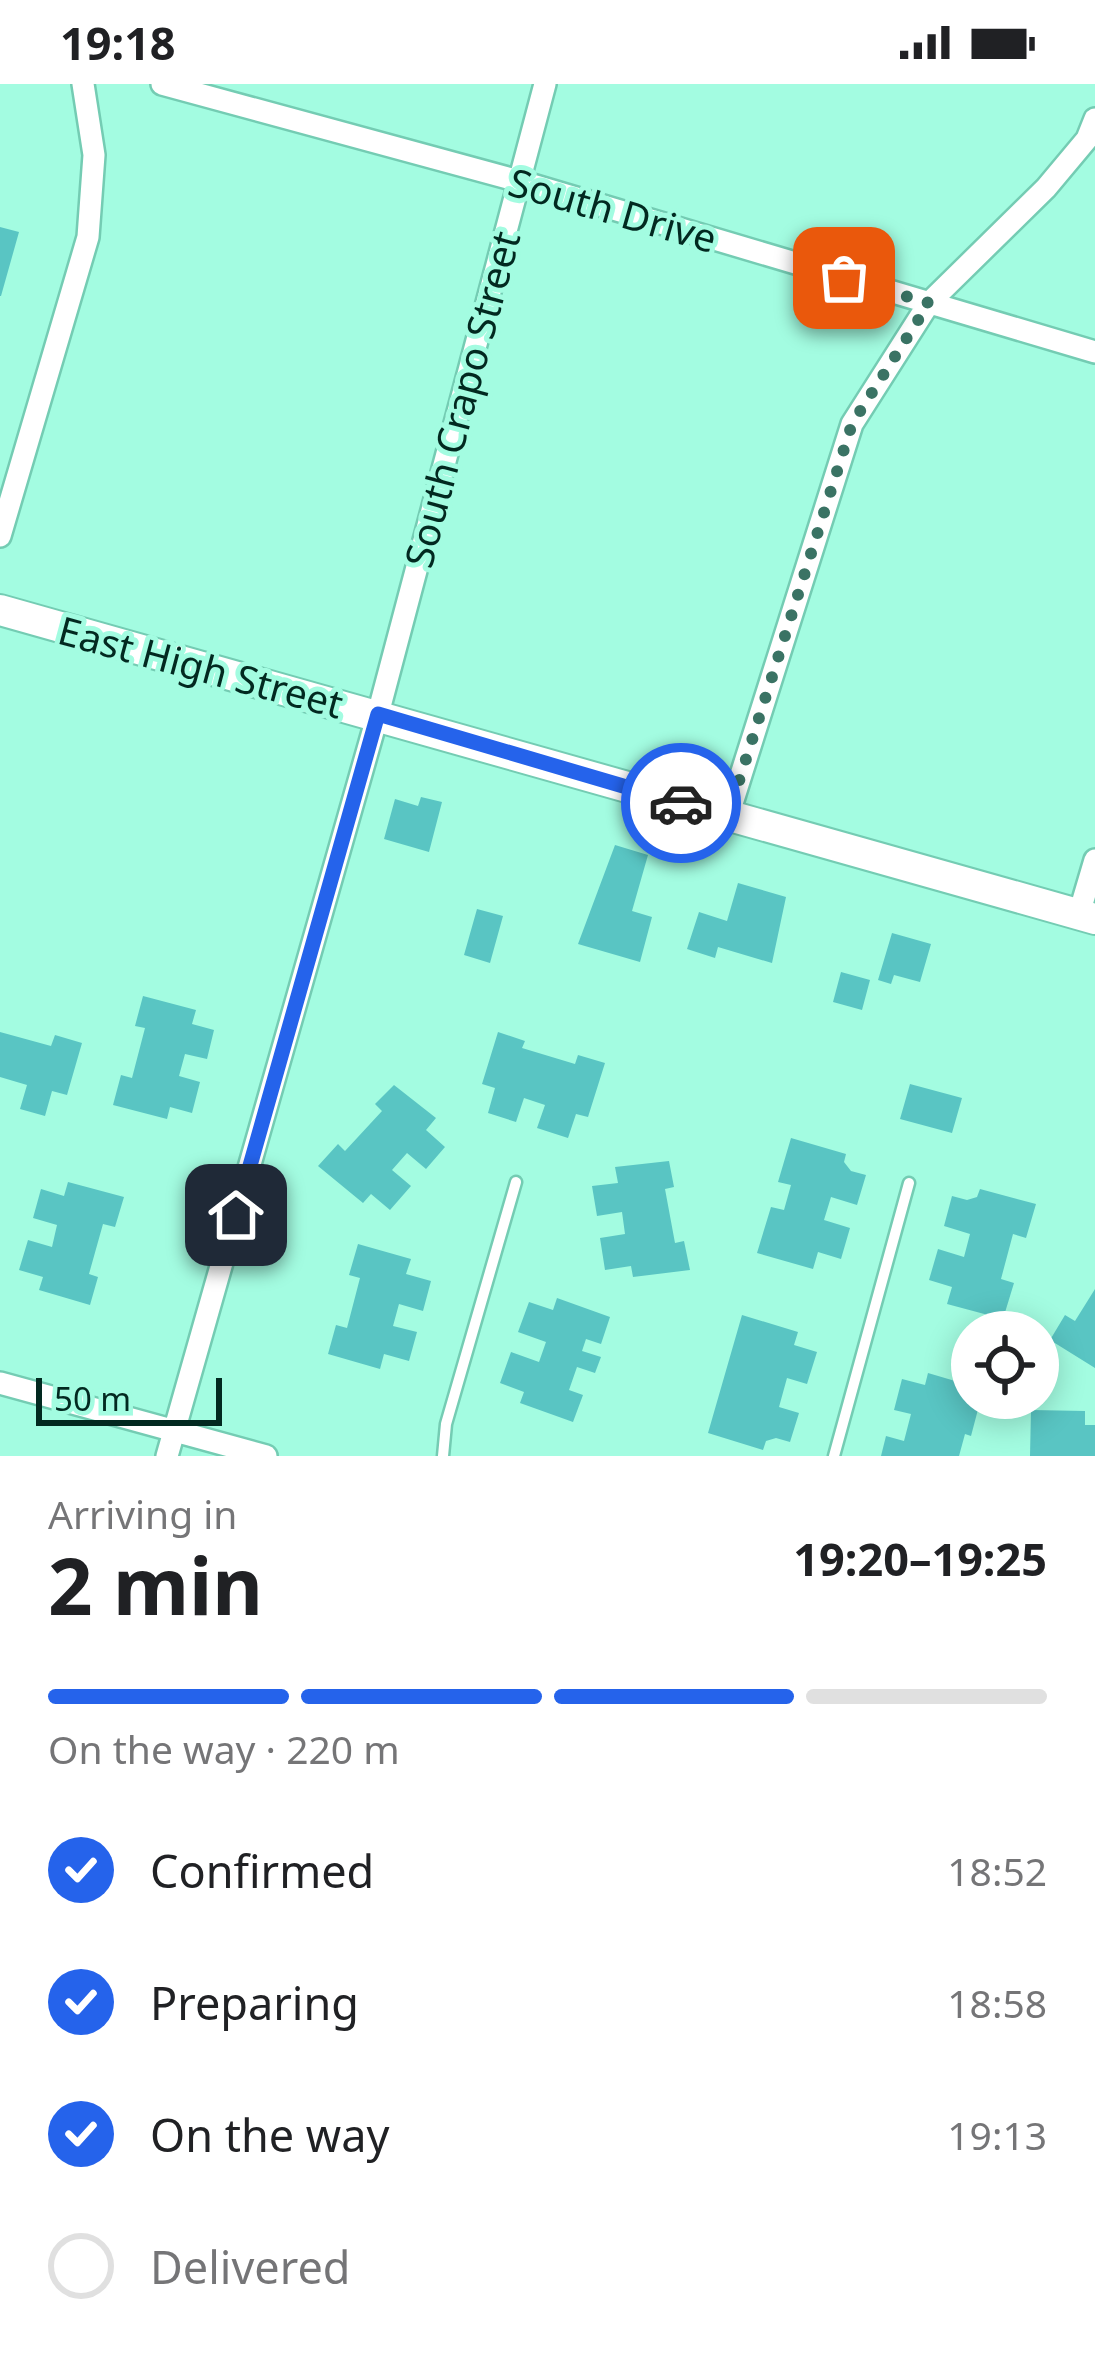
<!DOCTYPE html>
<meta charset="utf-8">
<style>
:root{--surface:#fff;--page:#f6f6f6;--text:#202124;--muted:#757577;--line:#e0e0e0;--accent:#2563eb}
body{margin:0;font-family:"Noto Sans",sans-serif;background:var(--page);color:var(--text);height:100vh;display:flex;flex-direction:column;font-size:45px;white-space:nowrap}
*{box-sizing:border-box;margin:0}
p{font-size:39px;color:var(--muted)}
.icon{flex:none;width:66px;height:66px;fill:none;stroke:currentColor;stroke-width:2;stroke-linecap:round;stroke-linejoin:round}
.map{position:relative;height:1372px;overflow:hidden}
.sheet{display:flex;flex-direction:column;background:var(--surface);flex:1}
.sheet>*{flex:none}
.controls{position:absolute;left:951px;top:1227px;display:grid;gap:24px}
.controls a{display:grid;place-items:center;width:108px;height:108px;border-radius:50%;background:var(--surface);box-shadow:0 6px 30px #0003;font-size:60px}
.scale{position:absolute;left:36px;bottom:30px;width:186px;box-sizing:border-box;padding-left:12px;border:6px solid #022920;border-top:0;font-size:33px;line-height:42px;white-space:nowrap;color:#022920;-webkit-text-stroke:9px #a3fce1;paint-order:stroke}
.pin{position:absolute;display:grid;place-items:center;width:102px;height:102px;color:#fff;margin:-51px;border-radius:24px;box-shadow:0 6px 18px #0006}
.courier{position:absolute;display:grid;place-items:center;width:120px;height:120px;margin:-60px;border:9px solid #2563eb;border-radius:50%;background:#fff;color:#222;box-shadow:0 3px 15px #0007}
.head em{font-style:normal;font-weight:700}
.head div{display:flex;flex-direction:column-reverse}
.head{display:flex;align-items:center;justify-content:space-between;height:204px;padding:0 48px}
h1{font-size:78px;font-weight:700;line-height:90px}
.bar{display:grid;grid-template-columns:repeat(4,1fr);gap:18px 12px;align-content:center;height:144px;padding:0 48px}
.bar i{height:15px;border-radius:9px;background:var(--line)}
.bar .current{background:var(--accent)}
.bar p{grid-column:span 4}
ol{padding:0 48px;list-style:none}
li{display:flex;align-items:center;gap:36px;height:132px}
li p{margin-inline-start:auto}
li .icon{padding:12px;border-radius:50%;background:var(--accent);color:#fff;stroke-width:4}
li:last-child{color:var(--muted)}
li i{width:66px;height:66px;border:6px solid var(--line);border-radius:50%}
.status{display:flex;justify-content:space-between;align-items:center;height:84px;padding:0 60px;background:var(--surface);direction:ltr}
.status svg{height:33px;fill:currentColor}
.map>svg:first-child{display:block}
</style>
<div class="status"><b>19:18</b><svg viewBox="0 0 49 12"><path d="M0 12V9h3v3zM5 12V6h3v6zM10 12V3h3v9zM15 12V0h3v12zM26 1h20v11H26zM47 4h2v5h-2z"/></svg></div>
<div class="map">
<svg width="1095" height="1372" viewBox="0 0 1095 1372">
<rect width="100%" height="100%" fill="#a3fce1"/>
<path fill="#59c5c3" d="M0,143L19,148L1,212H0Z
M421,713L442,718L429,768L384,755L395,715L418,722Z
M615,761L648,771L632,827L652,833L640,878L578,860Z
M738,799L786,813L772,879L718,863L715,874L687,865L699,828L727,837Z
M477,825L503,832L490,879L464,871Z
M892,849L931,860L920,898L894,891L891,900L878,896Z
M841,888L870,896L862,926L833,918Z
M143,912L196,926L192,940L214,946L207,975L185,970L179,992L200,998L192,1029L170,1023L167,1035L113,1021L121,991L132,994L145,944L135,942Z
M0,948L51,962L55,951L82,959L67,1011L52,1007L45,1032L20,1025L27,1001L0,993Z
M498,948L525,957L522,964L575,980L578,971L605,979L588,1033L576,1030L568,1054L537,1044L545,1021L524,1014L516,1038L488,1029L495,1004L482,1000Z
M910,1000L962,1014L952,1049L900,1035Z
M394,1001L436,1034L426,1046L445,1063L426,1085L407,1069L392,1086L411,1102L390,1126L371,1110L363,1119L318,1082L338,1060L345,1067L382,1027L375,1020Z
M791,1054L846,1070L844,1078L851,1087L866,1091L857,1121L831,1113L824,1136L850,1144L841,1175L818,1168L813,1185L757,1169L771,1123L784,1126L791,1101L778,1098Z
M669,1077L674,1103L665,1105L675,1159L684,1157L690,1186L633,1193L631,1182L605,1186L600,1154L625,1150L622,1128L597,1132L592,1102L618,1099L615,1083Z
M68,1098L124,1113L115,1143L103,1140L89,1190L98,1193L90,1221L39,1206L43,1193L19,1186L28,1156L52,1163L57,1141L33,1134L41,1105L64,1112Z
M980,1105L1036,1120L1026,1154L1013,1150L1001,1195L1014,1199L1003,1235L947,1220L952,1203L929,1196L938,1165L964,1173L970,1150L944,1142L952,1112L967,1116L977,1113Z
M358,1160L411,1175L406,1190L431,1197L423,1227L399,1220L393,1242L417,1248L409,1277L384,1270L380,1285L328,1270L336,1241L347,1244L360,1194L349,1191Z
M1095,1205V1284L1050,1256L1065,1231L1075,1237Z
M557,1214L610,1233L601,1260L586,1255L582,1267L601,1273L595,1289L577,1283L569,1306L583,1311L573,1338L520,1319L524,1308L500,1299L511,1268L539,1278L546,1258L518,1248L529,1218L553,1226Z
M742,1231L798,1248L794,1261L817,1268L807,1300L787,1294L779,1323L799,1329L790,1358L776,1354L766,1357L763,1366L708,1349Z
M928,1289L972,1302V1314H981L971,1352L965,1350L959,1372H881L886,1352L904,1357L911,1330L894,1326L902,1295L925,1301Z
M1031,1326L1085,1327V1341H1095V1372H1030Z"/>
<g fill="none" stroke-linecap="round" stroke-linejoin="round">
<g stroke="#74ccb3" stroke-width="15">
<path id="lane" d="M443,1372L446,1340L516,1098
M834,1372L909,1099"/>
</g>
<g stroke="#74ccb3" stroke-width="26">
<path id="street" d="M162,0L519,97L1095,268
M0,452L88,153L94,71L83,0
M728,732L852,340L929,219L1046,104L1087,55L1095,35
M1079,830L1095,776
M0,1299L266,1372
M167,1372L378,630L545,0"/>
</g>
<g stroke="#74ccb3" stroke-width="34">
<path id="secondary" d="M0,526L1095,835"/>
</g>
<use href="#lane" stroke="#fff" stroke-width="10"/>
<use href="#street" stroke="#fff" stroke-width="21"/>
<use href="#secondary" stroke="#fff" stroke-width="30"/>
</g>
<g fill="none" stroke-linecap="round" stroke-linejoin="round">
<path stroke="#3a7364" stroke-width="12" stroke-dasharray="0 21.6" d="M681,719L728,732L852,340L929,219L844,194"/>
<path stroke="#2563eb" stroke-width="15" d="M236,1131L378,630L681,719"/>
</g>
<g text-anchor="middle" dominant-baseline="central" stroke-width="10" stroke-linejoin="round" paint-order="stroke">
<g font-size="39" fill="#022920" stroke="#a3fce1">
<text transform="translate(613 125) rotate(16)">South Drive</text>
<text transform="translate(461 315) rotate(-75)">South Crapo Street</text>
<text transform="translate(201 582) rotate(15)">East High Street</text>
</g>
</g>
</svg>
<div class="controls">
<a><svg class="icon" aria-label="locate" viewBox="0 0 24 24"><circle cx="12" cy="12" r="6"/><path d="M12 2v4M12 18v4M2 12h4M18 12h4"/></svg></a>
</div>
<div class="scale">50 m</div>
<div class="pin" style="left:844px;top:194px;background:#ea580c"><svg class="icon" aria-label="bag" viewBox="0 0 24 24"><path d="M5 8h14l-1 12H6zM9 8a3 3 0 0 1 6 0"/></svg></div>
<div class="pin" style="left:236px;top:1131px;background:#1f2937"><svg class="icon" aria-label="home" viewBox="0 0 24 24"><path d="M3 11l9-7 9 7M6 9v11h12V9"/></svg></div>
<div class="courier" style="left:681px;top:719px"><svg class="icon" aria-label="car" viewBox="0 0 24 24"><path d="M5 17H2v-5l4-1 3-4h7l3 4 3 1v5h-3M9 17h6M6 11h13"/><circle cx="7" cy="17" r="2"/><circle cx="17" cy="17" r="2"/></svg></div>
</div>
<section class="sheet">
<div class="head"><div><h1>2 min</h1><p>Arriving in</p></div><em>19:20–19:25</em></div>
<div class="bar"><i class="current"></i><i class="current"></i><i class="current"></i><i></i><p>On the way · 220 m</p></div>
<ol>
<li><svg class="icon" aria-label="check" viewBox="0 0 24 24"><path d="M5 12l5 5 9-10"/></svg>Confirmed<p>18:52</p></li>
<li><svg class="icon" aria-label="check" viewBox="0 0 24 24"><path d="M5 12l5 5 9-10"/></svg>Preparing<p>18:58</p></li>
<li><svg class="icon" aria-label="check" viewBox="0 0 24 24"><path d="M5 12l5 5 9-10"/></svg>On the way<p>19:13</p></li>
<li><i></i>Delivered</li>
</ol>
</section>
